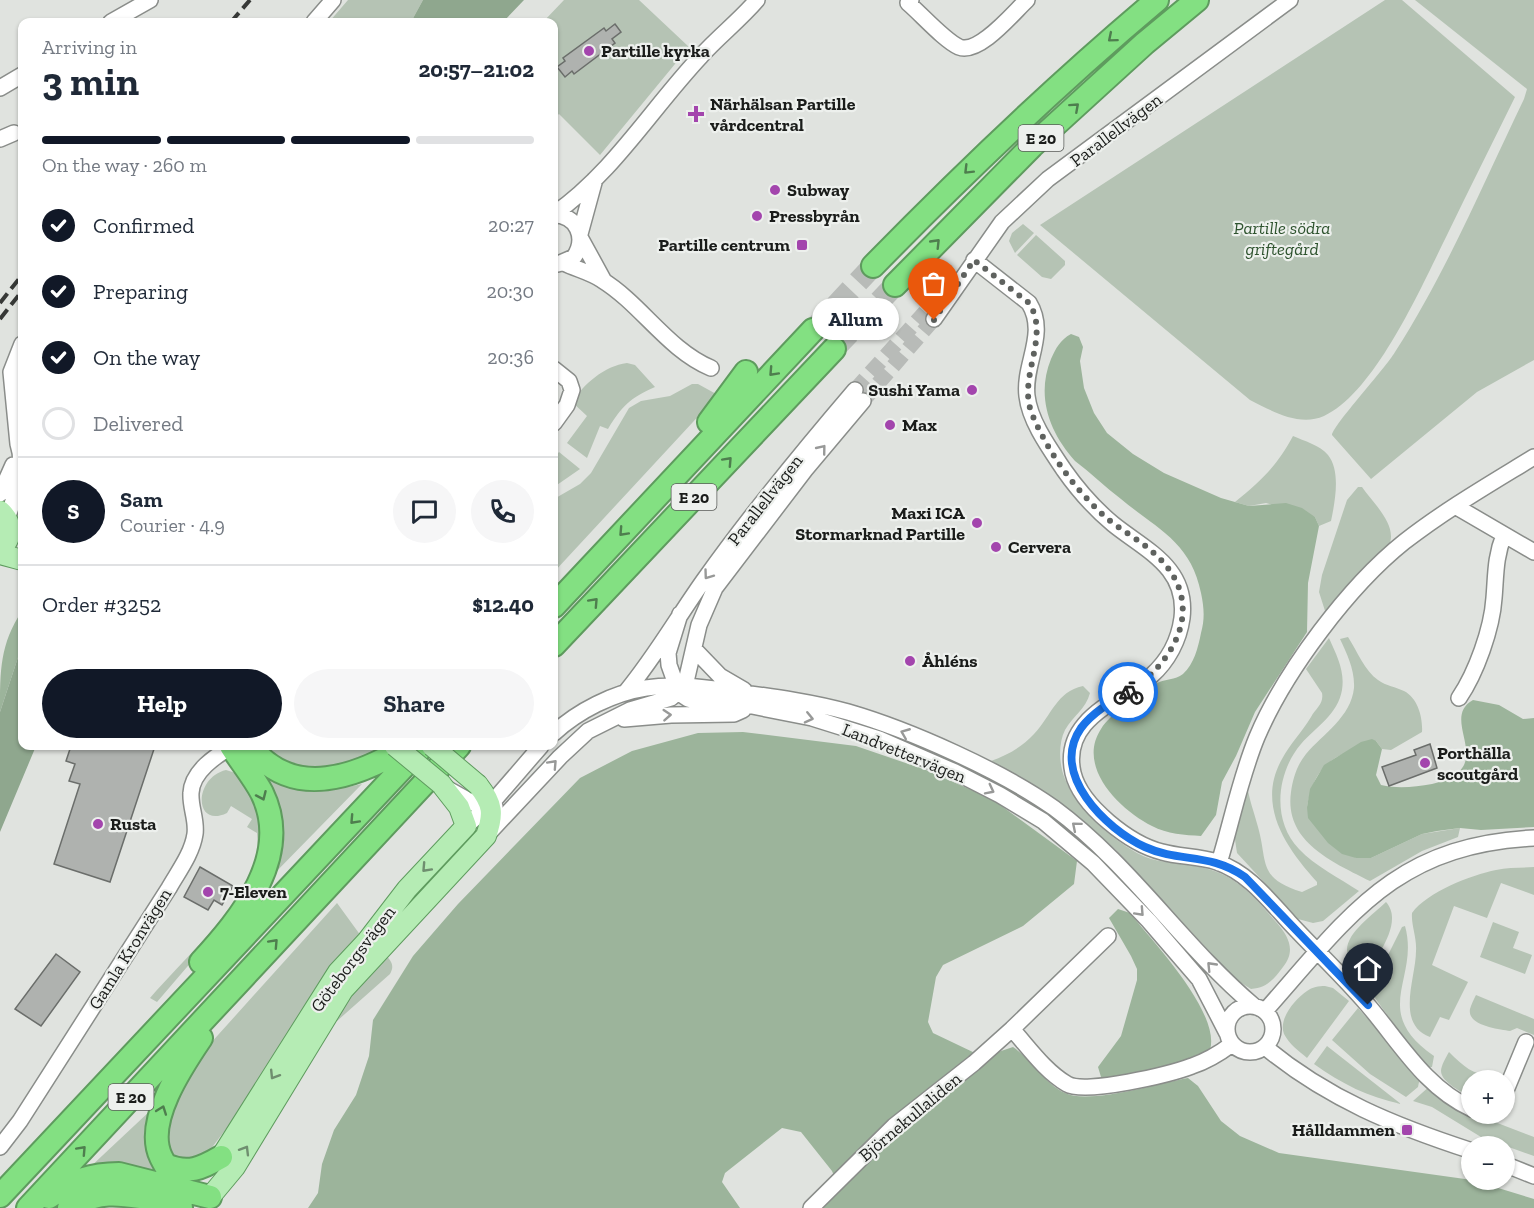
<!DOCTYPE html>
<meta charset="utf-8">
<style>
:root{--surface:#fff;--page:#f6f6f7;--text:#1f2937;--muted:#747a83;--line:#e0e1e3;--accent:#111827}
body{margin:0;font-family:"Zilla Slab",serif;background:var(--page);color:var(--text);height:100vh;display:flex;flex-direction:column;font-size:22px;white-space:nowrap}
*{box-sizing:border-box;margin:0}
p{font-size:20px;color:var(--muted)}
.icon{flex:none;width:33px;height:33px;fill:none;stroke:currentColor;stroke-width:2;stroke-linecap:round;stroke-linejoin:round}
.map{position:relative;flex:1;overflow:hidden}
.panel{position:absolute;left:18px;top:18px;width:540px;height:732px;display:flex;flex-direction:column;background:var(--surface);border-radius:12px;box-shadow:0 2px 4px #0004}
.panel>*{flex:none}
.buttons{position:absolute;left:1461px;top:1070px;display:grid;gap:12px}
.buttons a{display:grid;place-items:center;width:54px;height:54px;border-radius:50%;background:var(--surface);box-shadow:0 2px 4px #0004;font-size:30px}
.pin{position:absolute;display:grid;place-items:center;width:51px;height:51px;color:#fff;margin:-62px -26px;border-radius:50% 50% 50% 0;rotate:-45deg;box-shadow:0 0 6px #0007}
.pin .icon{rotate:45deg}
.courier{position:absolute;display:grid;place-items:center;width:60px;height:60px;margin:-30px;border:4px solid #1a73e8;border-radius:50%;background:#fff;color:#222;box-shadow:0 2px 8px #0007}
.bubble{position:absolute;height:42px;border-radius:21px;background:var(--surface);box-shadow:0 2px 4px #0004;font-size:20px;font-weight:800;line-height:42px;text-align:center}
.summary em{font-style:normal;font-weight:800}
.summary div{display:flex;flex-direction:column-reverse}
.summary{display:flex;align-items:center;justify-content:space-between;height:102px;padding:0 24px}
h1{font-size:39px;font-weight:800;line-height:45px}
.bar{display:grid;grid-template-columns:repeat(4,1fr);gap:9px 6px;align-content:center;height:72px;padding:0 24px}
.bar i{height:8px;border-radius:4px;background:var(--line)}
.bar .on{background:var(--accent)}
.bar p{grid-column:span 4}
.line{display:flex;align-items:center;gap:15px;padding:0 24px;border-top:2px solid var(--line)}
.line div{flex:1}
.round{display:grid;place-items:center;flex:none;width:63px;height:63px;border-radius:32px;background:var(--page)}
ol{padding:0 24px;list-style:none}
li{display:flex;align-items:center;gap:18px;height:66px}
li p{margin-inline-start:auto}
li .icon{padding:6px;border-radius:50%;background:var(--accent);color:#fff;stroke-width:4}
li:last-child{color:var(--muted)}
li i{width:33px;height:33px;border:3px solid var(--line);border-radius:50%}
.button{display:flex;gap:12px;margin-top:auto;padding:12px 24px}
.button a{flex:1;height:69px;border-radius:36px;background:var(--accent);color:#fff;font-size:24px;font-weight:800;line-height:69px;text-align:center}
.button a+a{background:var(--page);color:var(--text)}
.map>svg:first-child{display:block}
</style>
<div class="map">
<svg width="1534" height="1208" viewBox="0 0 1534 1208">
<rect width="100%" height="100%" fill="#e0e3df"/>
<path fill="#b5c3b4" d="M348,0H423L411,22H329Z
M564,0H639L689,47L600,155L559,114L554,118V22H543Z
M1385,0H1402L1515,97C1493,142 1470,187 1448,233C1423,283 1376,392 1324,416C1299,427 1272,411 1250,400L1040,225Z
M1415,0H1534V360L1477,392L1371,479L1332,435C1334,424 1385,369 1395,352C1446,273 1483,184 1524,99L1527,89Z
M1023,224L1034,233L1015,253L1009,241L1012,233Z
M1036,235L1065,261V265L1051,279L1042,277L1017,255Z
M627,363L635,365L655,387C630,398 622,406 608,429L600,426L587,458L567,443L587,416L572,402C584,384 604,366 627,363Z
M692,384H698L718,395L554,572V499L580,484L591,473L629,408L641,401L670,396Z
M1293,436C1304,441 1320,445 1328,455C1341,471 1335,502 1331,521L1319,526L1315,517L1266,503L1249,506L1235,502C1261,481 1277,466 1293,436Z
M559,452L580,469L554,487V458Z
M1358,487H1362C1373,503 1400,527 1388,547L1326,614L1319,592L1322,575L1347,500Z
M1348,637C1357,651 1365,671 1378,680C1386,686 1396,687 1404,691C1418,698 1423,718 1422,732L1391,750L1382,749L1376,741C1335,756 1316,760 1307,807L1356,858H1371L1422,834L1460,828L1458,837L1422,851L1370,881C1333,862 1284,842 1291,792C1293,778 1297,765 1306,754C1323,734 1351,717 1354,688C1355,670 1347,654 1340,639Z
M1329,638C1337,656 1345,671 1342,690C1338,714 1316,727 1301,744C1277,772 1271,820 1299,849C1315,866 1339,878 1359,891L1323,921L1313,923L1298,919L1237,853L1234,833L1247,785C1249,799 1254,812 1258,827C1268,862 1257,878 1302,892L1317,885V882C1286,848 1256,805 1282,759C1290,744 1302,732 1311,717C1316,708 1324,704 1322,693L1306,669Z
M1083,686L1090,693C1086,709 1073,716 1065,730C1058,744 1059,765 1065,779C1077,809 1109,837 1137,853C1155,863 1173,862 1194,866C1234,872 1252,894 1277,923C1289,937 1296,951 1283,967C1274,979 1267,988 1251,989L1235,979L1116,850L1083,821L1041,790L991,761C1008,755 1022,747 1034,734C1052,715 1056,692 1083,686Z
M263,746H376L377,753C368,758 357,766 347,767C316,773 285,768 263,746Z
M258,768C299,789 316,794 362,784L270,878Z
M226,770L242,775L258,797L262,865L211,939L157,1002L150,998C183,960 233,915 253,870C258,858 258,846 257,833L247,827L252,819L231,806L227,813C194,829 193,778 226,770Z
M1534,867V895L1501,883L1487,918L1454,906L1432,965L1468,982L1449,1020L1440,1017L1430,1037C1395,1024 1416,978 1416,951C1417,938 1411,925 1412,913C1427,892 1471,875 1496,870C1508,867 1521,868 1534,867Z
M1386,902C1405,923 1374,960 1363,980C1358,972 1347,960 1347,950C1347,932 1374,914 1386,902Z
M337,903L361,936L334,965L311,996L245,1104L207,1154L182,1163L166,1151L167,1114L173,1104L209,1045Z
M1493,922L1519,932L1513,948L1532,955L1525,974L1480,957Z
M1405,926C1420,979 1369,1011 1434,1056L1432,1067H1427L1413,1051L1370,991L1402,927Z
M385,954C391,961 395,965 390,974L337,1021C337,1000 370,969 385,954Z
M1325,986L1333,988L1349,1001L1307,1058C1299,1051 1289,1044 1284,1034C1278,1019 1295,999 1307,991C1312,987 1319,986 1325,986Z
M1476,995L1534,1019V1035L1517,1028L1510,1031C1499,1029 1467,1026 1470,1009C1471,1005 1474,999 1476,995Z
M1358,1008L1420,1077L1418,1087L1406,1097L1370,1074L1332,1040Z
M1327,1046L1401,1104C1368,1097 1342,1084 1314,1064Z
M1449,1052C1467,1070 1478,1079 1504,1074L1502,1080H1472L1471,1097C1463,1093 1441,1082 1441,1071C1441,1066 1446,1057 1449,1052Z
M1431,1085L1474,1114L1534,1137V1156L1481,1137L1432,1107L1413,1101Z
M151,1110L162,1174L87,1170Z"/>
<path fill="#9cb49b" d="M1071,334L1079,337L1083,347L1080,361L1084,388L1094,413L1107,433L1133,454L1164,473L1221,498L1249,506L1286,503L1302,508L1315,517L1319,526L1308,583L1307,632L1255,712L1236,756L1222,782L1216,815L1201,836C1185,835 1167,834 1152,826C1120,810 1076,767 1101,729C1110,714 1141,692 1157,683C1165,679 1175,680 1183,674C1194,664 1198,648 1201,633C1205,619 1204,607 1201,593C1191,542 1157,529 1121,499C1105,487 1091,473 1075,461C1049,432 1036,396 1051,359C1056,348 1060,340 1071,334Z
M22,611V645L0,712C0,670 0,644 22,611Z
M1473,700L1499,705L1523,719L1534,718V827L1481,830L1460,828L1437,831L1422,834L1371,858H1356L1342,854L1328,843L1308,818L1307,807L1310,789L1324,765L1361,742L1372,739L1376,741L1382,749L1376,775L1381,785C1398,789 1415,787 1432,784C1502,768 1437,720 1473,700Z
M743,732L856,746L926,770L992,799L1077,861L1074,884L1023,926L943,965L936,977L928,1022L933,1033L977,1054L998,1052L1013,1047C1032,1060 1044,1083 1065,1093C1088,1105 1160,1083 1188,1078L1198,1086L1221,1121L1240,1136L1279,1153L1472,1180L1534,1199V1208H818L839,1187L832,1171L801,1132L782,1128L725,1173L722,1182L740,1208H308L318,1193L322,1164L334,1130L356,1095L369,1056L373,1020L413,956L458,904L580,778L632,751L698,733Z
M1118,909L1130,913C1153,942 1221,1013 1210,1050L1166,1067L1107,1079L1101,1077L1098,1067L1121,1036L1137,980V969L1131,956L1109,918Z"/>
<path fill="#8fa78e" d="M423,0H524L503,22H411Z
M22,645V746H36L0,832V712Z"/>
<path fill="#afb2af" stroke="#6b6e6b" stroke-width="1.5" d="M615,24L621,32L612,39L615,43L574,74L572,71L565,77L557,67L565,61L563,58L604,28L606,31Z
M1430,744L1437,768L1389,786L1382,767L1416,755L1414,750Z
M71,746H155L110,882L54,864L80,784L69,781L75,764L66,761Z
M200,867L233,886L222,905L214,900L208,910L184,897Z
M56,954L80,972L41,1026L15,1009Z"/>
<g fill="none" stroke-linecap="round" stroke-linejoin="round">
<path stroke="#b8bbb8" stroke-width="15" stroke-dasharray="15 8" stroke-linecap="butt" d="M855,390L925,312
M863,401L934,319"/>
<path stroke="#b8bbb8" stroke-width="22" stroke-dasharray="22 11" stroke-linecap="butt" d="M813,330L873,266
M834,349L895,285"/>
<g stroke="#8a8d8a" stroke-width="18">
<path id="minor" d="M911,0L908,3C921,14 945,41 959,47C979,55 1013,13 1027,0
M111,22L150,0
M314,22L333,0
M0,88L22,75
M0,139L14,133
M554,214C613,173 652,108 701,56C719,36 740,20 757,0
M554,215C577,215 587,238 574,257L558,264
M580,234L595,179
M581,239L604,281
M974,260L1029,303C1048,334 1023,364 1027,396C1030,422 1050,449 1064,470C1078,490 1095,509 1113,524C1145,550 1188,567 1182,618C1179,640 1168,661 1151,676C1118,702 1061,719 1073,773C1081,806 1130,844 1162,852C1180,857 1198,856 1217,862C1248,873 1267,898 1289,922C1314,949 1342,975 1366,1003C1399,1041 1424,1087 1472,1109
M564,263C576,269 590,272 602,280C641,304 668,350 711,368
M934,319L1002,222L1048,179L1290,0
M554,369L569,381L572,390L567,405L554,423
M0,494L13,465
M1455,506L1534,552
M7,519C15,496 26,467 18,444L11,372L22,344
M680,614L668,653L669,665L679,693L688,699L699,702L752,706L812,718L879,739L955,772L1000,795L1043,821L1093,863L1149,921L1199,979L1227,1033
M694,649L720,676L744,690
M625,693C655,657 677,618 704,580C751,514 802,452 855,390
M1459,698C1476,673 1492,629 1494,598C1496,575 1495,557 1504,535
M624,719L671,715L734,714L743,710
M554,733C578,711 613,693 646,688C676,683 706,688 737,692C774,697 812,702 848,712C910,730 1002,771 1054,808C1130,864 1182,945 1254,1006
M448,789L475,804L495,806
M466,826L490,805L541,746
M486,836L560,757L588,731L630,710L671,698L685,686L699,625L715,588L805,470L863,401
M1219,863C1232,821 1240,778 1257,737C1285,671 1349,586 1404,542C1445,510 1490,484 1534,457
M1227 1029a23 23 0 1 1 46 0a23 23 0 1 1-46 0Z
M1265,1011C1350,915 1395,845 1534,838
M1012,1029C1029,1048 1045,1071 1067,1084C1085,1095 1171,1074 1192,1066C1207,1061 1220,1053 1232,1044
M1265,1047C1328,1099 1395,1126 1472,1151
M1504,1095L1526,1042
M1483,1113H1491
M0,1147L20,1121L169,888C178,872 192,854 195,834C197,820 190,807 191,793C192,771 216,756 232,746
M1504,1164L1534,1176
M811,1208L894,1126L974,1063L1012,1029L1108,936"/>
</g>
<g stroke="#5e9b5e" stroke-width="22">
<path id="major" d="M0,511C13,522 13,539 0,549
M0,554L22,560
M221,1157L338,972L367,941L407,889L466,826L459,807L441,784
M210,1197L235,1167L343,990L486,836C494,814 493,804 478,785"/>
</g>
<g stroke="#5e9b5e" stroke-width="26">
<path id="highway" d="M873,266C964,173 1057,84 1157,0
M895,285L1032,146L1145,43L1197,0
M709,422L746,372
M554,606L813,330
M554,645L834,349
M250,746C293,802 359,776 408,746
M201,962C241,918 293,856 262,793C253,776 241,762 231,746
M166,1165C188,1175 202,1168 221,1157
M0,1196L423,746
M49,1197C72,1181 91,1174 119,1174L210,1197
M28,1208L459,746
M69,1208C104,1186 128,1196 166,1201
M181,1208C180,1189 169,1173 161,1157C144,1122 182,1066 201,1038"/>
</g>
<use href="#minor" stroke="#fff" stroke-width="15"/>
<use href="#major" stroke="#b5ecb4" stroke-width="20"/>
<use href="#highway" stroke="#83e082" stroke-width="22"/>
<path stroke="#373937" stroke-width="4" stroke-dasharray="12 6" stroke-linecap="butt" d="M231,22L250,0
M0,303L22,275
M0,319L22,291"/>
<g stroke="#5e9b5e" stroke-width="22" stroke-linecap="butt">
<path id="major-bridge" d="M395,746L441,784
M432,746L478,785"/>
</g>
<use href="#major-bridge" stroke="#b5ecb4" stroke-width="20"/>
</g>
<defs><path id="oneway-chevron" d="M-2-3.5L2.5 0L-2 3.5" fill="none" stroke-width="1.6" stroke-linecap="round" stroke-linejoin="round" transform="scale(1.5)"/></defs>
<g stroke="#4e7e4e">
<use href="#oneway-chevron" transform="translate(1112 38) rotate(140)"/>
<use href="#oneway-chevron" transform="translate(1075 107) rotate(-42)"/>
<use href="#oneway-chevron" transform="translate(968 170) rotate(135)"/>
<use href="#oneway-chevron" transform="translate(936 243) rotate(-46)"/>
<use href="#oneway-chevron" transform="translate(773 372) rotate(133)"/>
<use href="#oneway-chevron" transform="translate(728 461) rotate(-47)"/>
<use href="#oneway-chevron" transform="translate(623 532) rotate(133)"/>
<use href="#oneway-chevron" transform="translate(594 602) rotate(-47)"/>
<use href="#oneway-chevron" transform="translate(262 796) rotate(66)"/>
<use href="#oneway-chevron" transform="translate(354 820) rotate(133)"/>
<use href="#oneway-chevron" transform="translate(274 943) rotate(-47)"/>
<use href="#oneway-chevron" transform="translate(162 1110) rotate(-70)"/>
<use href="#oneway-chevron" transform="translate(82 1150) rotate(-47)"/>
</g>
<g stroke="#989998">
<use href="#oneway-chevron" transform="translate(822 449) rotate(-51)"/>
<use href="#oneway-chevron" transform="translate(708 575) rotate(126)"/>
<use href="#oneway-chevron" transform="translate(667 715) rotate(-4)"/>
<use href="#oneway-chevron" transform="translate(809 718) rotate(13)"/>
<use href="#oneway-chevron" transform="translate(905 733) rotate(-158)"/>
<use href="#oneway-chevron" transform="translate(553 764) rotate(-47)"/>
<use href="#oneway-chevron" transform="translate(990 790) rotate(27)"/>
<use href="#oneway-chevron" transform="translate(1076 826) rotate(-140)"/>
<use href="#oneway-chevron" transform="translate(1140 912) rotate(47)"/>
<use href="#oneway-chevron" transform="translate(1211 966) rotate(-134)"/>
</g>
<g stroke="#6f8e6f">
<use href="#oneway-chevron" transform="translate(426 868) rotate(133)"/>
<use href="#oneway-chevron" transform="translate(274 1075) rotate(122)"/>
<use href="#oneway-chevron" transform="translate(245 1150) rotate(-59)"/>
</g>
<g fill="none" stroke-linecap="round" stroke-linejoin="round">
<path stroke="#5f625f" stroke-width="6" stroke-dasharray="0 10.8" d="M934,320L974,260L1029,303C1051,337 1017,377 1032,414C1047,450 1071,484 1099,511C1117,529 1140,539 1157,556C1207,603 1177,661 1128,692"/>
<path stroke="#1a73e8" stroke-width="8" d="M1128,692C1111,702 1093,712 1081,728C1049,774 1106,829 1145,847C1180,863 1209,852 1245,877L1368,1005"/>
</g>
<g fill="#a345ad" stroke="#edf0ed" stroke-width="2">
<circle cx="589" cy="51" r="6"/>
<path d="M693 105h6v6h6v6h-6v6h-6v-6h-6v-6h6z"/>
<circle cx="775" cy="190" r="6"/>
<circle cx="757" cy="216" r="6"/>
<rect x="796" y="239" width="12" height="12" rx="3"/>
<circle cx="972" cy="390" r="6"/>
<circle cx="890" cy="425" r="6"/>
<circle cx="977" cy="523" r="6"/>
<circle cx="996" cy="547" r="6"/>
<circle cx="910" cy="661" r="6"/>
<circle cx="1425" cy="763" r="6"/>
<circle cx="98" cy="824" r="6"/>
<circle cx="208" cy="892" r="6"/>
<rect x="1401" y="1124" width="12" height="12" rx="3"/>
</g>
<g text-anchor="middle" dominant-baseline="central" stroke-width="4.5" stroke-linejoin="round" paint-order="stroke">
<g fill="#edf0ed" stroke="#595c59" stroke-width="1.5">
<rect x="1018.5" y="125" width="45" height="26" rx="4.5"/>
<rect x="671.5" y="484" width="45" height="26" rx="4.5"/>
<rect x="108.5" y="1084" width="45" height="26" rx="4.5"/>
</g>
<g font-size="16" font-weight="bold" fill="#1a1c1a">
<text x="1041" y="138">E 20</text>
<text x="694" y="497">E 20</text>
<text x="131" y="1097">E 20</text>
</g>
<g font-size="18" font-weight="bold" fill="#1a1c1a" stroke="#edf0ed" text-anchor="start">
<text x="601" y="51">Partille kyrka</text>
<text x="710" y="104">Närhälsan Partille<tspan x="710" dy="21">vårdcentral</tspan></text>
<text x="787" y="190">Subway</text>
<text x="769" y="216">Pressbyrån</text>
<text x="790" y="245" text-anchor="end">Partille centrum</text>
<text x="960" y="390" text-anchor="end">Sushi Yama</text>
<text x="902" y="425">Max</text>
<text x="965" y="513" text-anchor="end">Maxi ICA<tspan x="965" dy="21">Stormarknad Partille</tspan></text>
<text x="1008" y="547">Cervera</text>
<text x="922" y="661">Åhléns</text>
<text x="1437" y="753">Porthälla<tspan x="1437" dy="21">scoutgård</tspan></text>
<text x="110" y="824">Rusta</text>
<text x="220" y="892">7-Eleven</text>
<text x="1395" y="1130" text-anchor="end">Hålldammen</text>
</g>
<g font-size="18" fill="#1a1c1a" stroke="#edf0ed">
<text transform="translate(1116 130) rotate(-37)">Parallellvägen</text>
<text transform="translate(765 500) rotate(-52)">Parallellvägen</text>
<text transform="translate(904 753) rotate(22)">Landvettervägen</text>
<text transform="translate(130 949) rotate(-58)">Gamla Kronvägen</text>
<text transform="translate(353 959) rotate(-53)">Göteborgsvägen</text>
<text transform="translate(910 1117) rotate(-40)">Björnekullaliden</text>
</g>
<g font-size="18" font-style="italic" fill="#2e532e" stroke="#edf0ed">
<text x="1282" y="228">Partille södra<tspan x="1282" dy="21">griftegård</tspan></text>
</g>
</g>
</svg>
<div class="buttons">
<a>+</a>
<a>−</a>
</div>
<div class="pin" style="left:934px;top:320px;background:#ea580c"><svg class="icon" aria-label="bag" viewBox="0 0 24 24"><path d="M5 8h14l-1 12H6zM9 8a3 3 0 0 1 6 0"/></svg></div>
<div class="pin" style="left:1368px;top:1005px;background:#1f2937"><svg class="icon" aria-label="home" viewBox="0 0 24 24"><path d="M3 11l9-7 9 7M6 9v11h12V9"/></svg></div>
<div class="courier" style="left:1128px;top:692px"><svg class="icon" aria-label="bike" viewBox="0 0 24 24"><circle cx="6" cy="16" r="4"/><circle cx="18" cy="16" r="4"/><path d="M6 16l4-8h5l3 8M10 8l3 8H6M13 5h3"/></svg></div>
<div class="bubble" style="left:812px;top:298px;width:87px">Allum</div>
<section class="panel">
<div class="summary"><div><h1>3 min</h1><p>Arriving in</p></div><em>20:57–21:02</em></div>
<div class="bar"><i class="on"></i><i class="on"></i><i class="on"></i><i></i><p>On the way · 260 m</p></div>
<ol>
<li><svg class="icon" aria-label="check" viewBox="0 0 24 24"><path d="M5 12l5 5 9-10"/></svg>Confirmed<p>20:27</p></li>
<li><svg class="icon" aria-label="check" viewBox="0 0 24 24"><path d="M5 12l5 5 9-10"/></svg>Preparing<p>20:30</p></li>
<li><svg class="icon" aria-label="check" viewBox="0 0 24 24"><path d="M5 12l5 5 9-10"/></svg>On the way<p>20:36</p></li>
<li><i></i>Delivered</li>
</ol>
<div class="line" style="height:108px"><b class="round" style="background:var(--accent);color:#fff">S</b><div><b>Sam</b><p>Courier · 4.9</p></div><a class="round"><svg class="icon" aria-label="chat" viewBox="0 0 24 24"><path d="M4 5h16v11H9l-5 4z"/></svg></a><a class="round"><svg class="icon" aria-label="phone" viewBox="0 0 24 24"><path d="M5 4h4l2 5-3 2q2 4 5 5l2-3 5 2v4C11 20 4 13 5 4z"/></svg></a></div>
<div class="line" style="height:78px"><div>Order #3252</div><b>$12.40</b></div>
<div class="button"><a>Help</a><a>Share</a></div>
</section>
</div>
